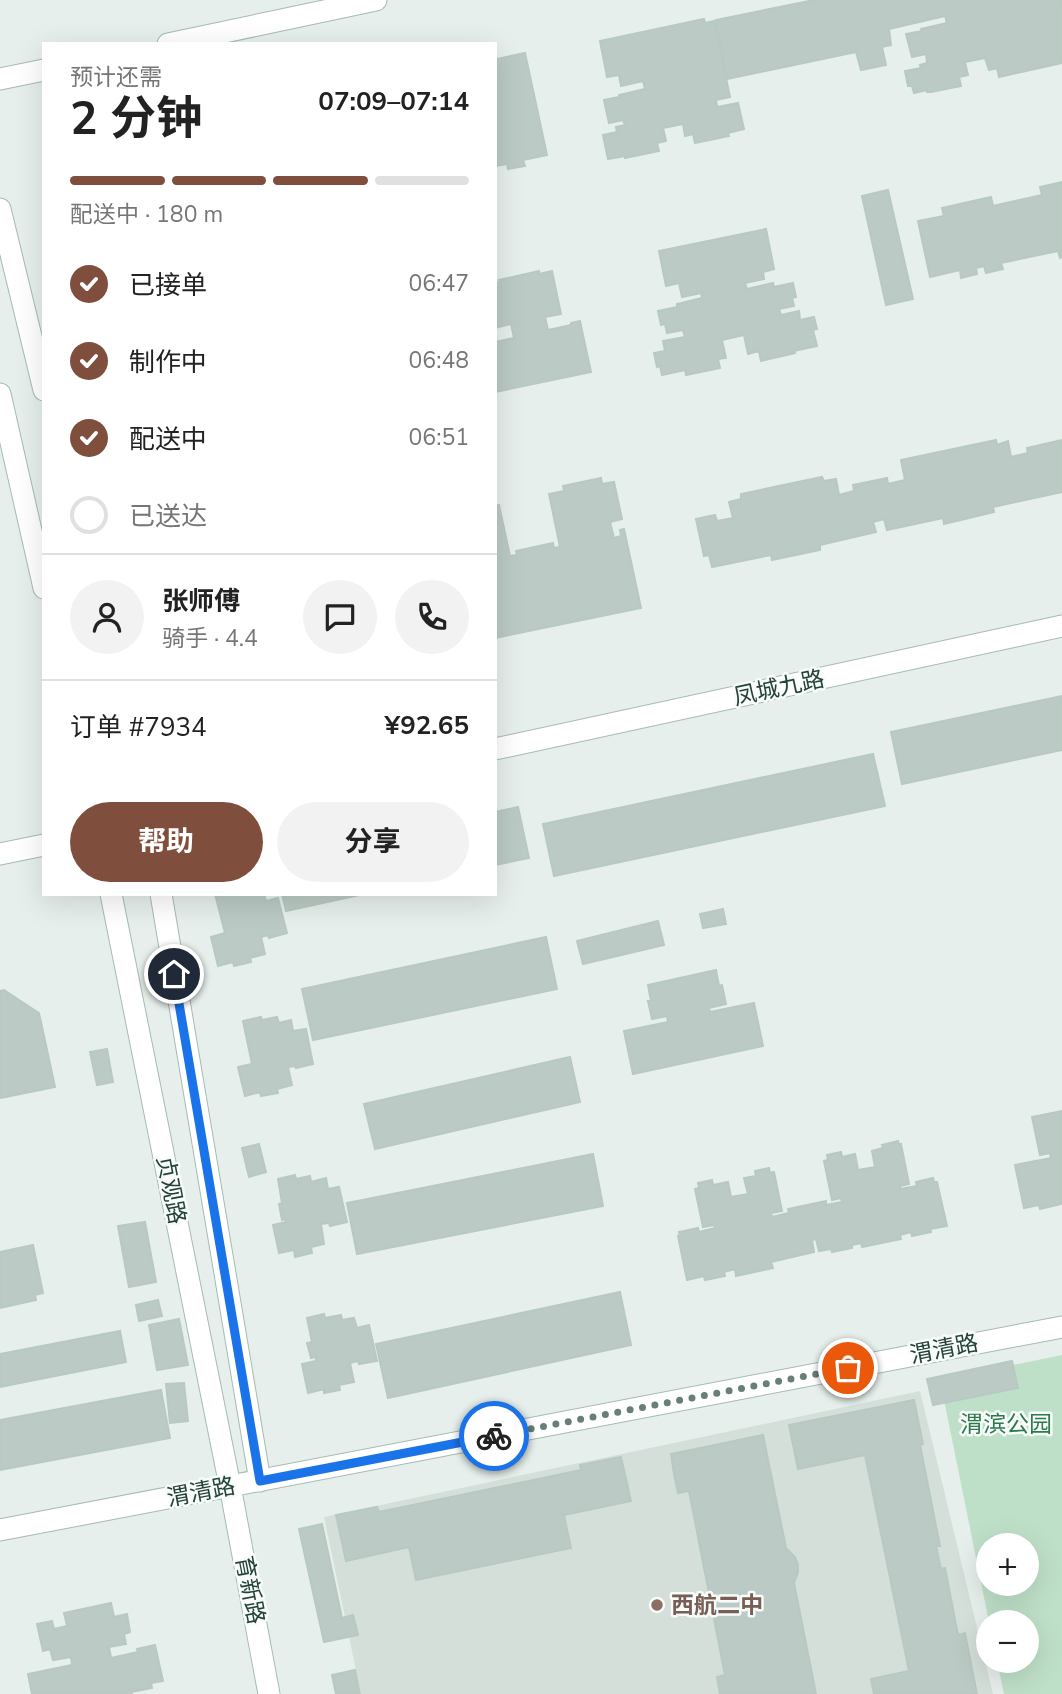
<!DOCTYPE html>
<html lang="zh">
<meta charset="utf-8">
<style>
:root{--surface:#fff;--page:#f2f2f2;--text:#222;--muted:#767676;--line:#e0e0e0;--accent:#804e3d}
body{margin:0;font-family:"Nunito Sans","Noto Sans SC",sans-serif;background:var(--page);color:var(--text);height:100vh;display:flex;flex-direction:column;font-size:26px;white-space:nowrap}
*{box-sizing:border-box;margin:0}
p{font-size:23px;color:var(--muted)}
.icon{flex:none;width:38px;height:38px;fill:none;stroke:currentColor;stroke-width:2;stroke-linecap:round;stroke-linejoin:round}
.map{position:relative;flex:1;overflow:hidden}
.panel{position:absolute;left:42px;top:42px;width:455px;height:854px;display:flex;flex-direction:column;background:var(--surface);border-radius:0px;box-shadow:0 7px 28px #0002}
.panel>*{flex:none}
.controls{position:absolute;left:976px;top:1533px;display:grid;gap:14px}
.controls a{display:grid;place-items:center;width:63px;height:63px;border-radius:50%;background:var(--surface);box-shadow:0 7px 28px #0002;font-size:35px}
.pin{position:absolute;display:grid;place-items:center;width:60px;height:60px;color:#fff;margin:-30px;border:4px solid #fff;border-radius:50%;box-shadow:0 2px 7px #0007}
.courier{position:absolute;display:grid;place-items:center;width:70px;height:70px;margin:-35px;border:5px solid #1a73e8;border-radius:50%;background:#fff;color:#222;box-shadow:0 2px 9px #0007}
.overview em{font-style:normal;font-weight:700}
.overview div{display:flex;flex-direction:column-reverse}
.overview{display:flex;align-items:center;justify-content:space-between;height:119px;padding:0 28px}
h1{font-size:46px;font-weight:700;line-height:52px}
.bar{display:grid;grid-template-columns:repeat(4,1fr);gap:10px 7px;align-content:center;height:84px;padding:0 28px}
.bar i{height:9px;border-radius:5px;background:var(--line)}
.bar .active{background:var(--accent)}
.bar p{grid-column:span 4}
.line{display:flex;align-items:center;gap:18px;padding:0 28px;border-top:2px solid var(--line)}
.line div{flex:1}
.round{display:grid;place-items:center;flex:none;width:74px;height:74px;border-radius:37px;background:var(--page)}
ol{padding:0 28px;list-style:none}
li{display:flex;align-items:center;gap:21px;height:77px}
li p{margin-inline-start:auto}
li .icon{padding:7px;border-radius:50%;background:var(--accent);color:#fff;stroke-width:4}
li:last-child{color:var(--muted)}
li i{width:38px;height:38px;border:4px solid var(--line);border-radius:50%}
.action{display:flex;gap:14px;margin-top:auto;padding:14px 28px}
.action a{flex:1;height:80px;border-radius:42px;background:var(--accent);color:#fff;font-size:28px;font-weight:700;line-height:80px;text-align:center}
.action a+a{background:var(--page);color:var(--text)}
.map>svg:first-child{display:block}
</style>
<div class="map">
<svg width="1062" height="1694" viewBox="0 0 1062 1694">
<rect width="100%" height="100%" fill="#e6efeb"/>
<path fill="#d4dfda" d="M920,1391L993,1694H361L324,1517Z"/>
<path fill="#bfe0c8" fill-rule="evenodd" d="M1062,1355V1694H1004L997,1661H1027V1622H989L940,1380ZM989,1545H1027V1584H989Z"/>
<path fill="#bbcac4" stroke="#b8c9c2" stroke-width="2" d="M814,0H1062V63L999,77L997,68L989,70L985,58L965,62L968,75L959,77L961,86L931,92H927V90L914,93L912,86H908L905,71L921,68L920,65L927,63L926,54L912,57L906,34L922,31L921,29L947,23L945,16L889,29L891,45L882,47L886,65L861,70L856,52L727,79L716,20Z
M704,19L705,23L714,21L730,97L716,100L717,107L738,103L744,129L728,133L729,136L695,143L693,134L685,136L683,124L663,128L666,141L657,143L659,151L625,158V156L608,159L603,135L617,132L616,127L625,125L623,120L609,123L604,100L619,97V95L645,89L643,81L621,86L619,75L607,77L600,41Z
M525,53L547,155L523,160L525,166L508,169L507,164L495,166V56L497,59Z
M1062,182V257L1060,258L1058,251L1001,263L1003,269L986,273L984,266L976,268L977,274L961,278L960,270L930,277L918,221L944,216L942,208L991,197L993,206L1042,195L1040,187Z
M888,190L913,299L886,305L862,196Z
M766,229L774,269L763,272L764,279L745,283L747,289L773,283L774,287L793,283L796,297L792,298L794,306L779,309L781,315L799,311L800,320L814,317L817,329L813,330L817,346L794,351L795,353L761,361L759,351L748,354L744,335L722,340L726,358L718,359L720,368L686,375L685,370L662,375L660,366L657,367L654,353L665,351L663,341L685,337L683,330L667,333L665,324L661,325L658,311L677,307V304L702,298L701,293L682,297L679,283L666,286L659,251Z
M539,271V274L552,271L561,314L545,317L548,330L571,325V323L580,321L591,372L495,392V342L514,338L511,324L495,328V283L500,282L499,280Z
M996,440L997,445L1008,441L1011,457L1028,453L1027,448L1062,440V492L993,507L994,512L944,524L943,518L887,530L884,519L873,522L876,532L820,545V550L772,560L771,555L712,567L709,555L704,556L696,519L715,515L717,521L733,518L729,502L741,499V494L822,477L824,481L836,479L839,495L854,491L853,485L887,478L888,484L905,480L901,460Z
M601,478L602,484L614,482L622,519L610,522L614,538L621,536L620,530L624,529L641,608L495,638V506L499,505L510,556L517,555L516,551L553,543L554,548L560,547L549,494L564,491L563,486Z
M1062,696V750L902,784L891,732Z
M873,754L885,806L554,876L543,824Z
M518,807L529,858L495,865V812Z
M215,894H264L266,901L278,898L287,933L269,938L268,935L261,937L265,954L250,958L251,962L234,966L233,962L218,966L211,937L225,933Z
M282,894H364L286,911Z
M723,909L726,924L703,928L700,914Z
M658,921L664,945L583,964L577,941Z
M546,937L557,989L313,1040L302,989Z
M716,970L719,986L722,985L726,1004L709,1008L710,1012L754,1003L763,1046L633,1074L624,1031L668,1022L667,1016L652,1019L648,1001H651L648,985Z
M4,990L39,1013L55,1087L1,1098L0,1097V991Z
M261,1017L262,1020L277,1017L279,1023L291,1020L293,1031L306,1029L313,1064L296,1068L295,1066L288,1067L292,1085L277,1089L278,1093L261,1096L260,1092L245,1096L238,1067L252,1064L243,1021Z
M107,1049L113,1082L97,1085L90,1052Z
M570,1057L580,1102L375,1149L364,1104Z
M1062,1111L1061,1204L1040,1209L1039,1205L1024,1208L1015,1165L1051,1158L1050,1153L1040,1155L1032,1117Z
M898,1141L899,1145L901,1144L909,1184L900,1186V1189L917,1186L916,1182L933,1178L934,1182H937L947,1226L930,1229L931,1232L912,1236L911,1232L900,1235L901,1239L862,1247L861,1243L852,1245V1248L832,1252L831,1249L819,1251L816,1239L812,1240L814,1252L771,1262L773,1268L736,1276L735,1269L724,1272L725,1276L705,1280L704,1276L687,1280L678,1236H680L679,1232L698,1228L699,1232L715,1228L714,1225L703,1227L695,1189L699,1188L698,1183L712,1180L713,1185L728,1182L731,1197L748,1194L744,1178L756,1176L755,1171L769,1168L770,1173L774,1172L782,1211L771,1213L772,1217L789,1213L788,1209L826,1201V1205L842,1202L841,1198L832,1200L824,1161L828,1160L827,1155L841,1152L842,1157L855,1154L858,1170L875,1167L872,1151L883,1148L882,1145Z
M259,1144L266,1172L249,1177L242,1148Z
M593,1154L603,1206L357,1254L347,1203Z
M295,1175L296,1179L310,1176L311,1182L326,1178L328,1189L339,1187L347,1222L330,1226L329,1223L321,1224L324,1244L311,1247L312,1253L295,1257L294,1250L279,1253L273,1225L286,1222L285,1219L282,1220L279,1204L282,1203L278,1179Z
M145,1222L156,1282L129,1287L118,1226Z
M33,1245L43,1293L35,1295L36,1300L0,1308V1252Z
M620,1292L631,1345L388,1398L376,1344Z
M158,1300L162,1316L139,1321L136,1305Z
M324,1314L325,1318L341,1315L342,1320L354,1318L357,1328L369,1325L377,1361L359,1364L358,1361L350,1363L354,1382L339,1385L340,1390L324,1393V1389L308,1393L302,1364L316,1361V1357L311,1358L307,1343L312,1342L307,1318Z
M179,1319L188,1365L157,1370L149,1325Z
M120,1331L126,1362L0,1387V1354Z
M1012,1361L1018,1388L933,1405L927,1379Z
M184,1383L188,1421L170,1423L166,1384Z
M161,1390L170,1438L0,1470V1420Z
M914,1400L923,1444L920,1445L940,1546H936L941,1569L945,1568L958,1635L965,1633L977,1694H874L871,1679L909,1671L865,1455L798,1469L789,1425Z
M763,1435L786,1548L795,1557L798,1565V1572L794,1583L816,1694H720L717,1677L725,1675L689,1491L678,1493L674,1474L671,1454Z
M621,1457L631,1501L564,1515L571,1548L416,1580L409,1547L346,1561L336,1515L377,1507L379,1512L581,1470L580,1465Z
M322,1524L342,1618L353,1615L358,1635L324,1642L299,1529Z
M111,1603L114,1617L127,1614L130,1632L124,1634L126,1644L109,1647L111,1658L138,1652L137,1649L155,1645L163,1681L151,1683L152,1688L131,1692L132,1694H32L28,1674L72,1665L71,1657L53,1660L50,1649L43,1651L37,1624L52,1621L54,1629L67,1626L64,1613Z
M355,1670L360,1694H336L332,1675Z"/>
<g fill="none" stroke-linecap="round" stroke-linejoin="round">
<g stroke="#a4bbb3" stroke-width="23">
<path id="secondary" d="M168,44L376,0
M0,79L44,70
M0,209L44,390
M0,394L44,588
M495,749L1062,626
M0,854L44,845
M111,894L230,1486L269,1694
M161,894L260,1481
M0,1530L1062,1327"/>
</g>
<use href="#secondary" stroke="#fff" stroke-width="21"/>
</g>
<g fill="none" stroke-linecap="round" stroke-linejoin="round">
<path stroke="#687f78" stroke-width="7" stroke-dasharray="0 12.6" d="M494,1436L848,1368"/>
<path stroke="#1a73e8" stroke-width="9" d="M174,974L260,1481L494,1436"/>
</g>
<circle fill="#8d6e63" stroke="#f7fbf9" stroke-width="2.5" cx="657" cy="1605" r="7"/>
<g text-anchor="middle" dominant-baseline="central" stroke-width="5" stroke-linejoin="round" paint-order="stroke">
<g font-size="23" fill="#24423a" stroke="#f7fbf9">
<text transform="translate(779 688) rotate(-12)">凤城九路</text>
<text transform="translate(171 1190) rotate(79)">贞观路</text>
<text transform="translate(944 1349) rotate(-11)">渭清路</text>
<text transform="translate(201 1492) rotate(-11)">渭清路</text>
<text transform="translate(250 1590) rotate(79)">育新路</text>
</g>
<g font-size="23" fill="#2d7a4b" stroke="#f7fbf9">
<text x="1006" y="1424">渭滨公园</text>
</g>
<g font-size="23" font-weight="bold" fill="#785e54" stroke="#f7fbf9" text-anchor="start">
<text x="671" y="1605">西航二中</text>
</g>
</g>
</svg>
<div class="controls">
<a>+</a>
<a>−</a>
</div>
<div class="pin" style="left:848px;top:1368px;background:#ea580c"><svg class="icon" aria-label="bag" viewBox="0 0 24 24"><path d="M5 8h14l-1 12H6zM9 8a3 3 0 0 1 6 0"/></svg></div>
<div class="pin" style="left:174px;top:974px;background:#1f2937"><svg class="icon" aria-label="home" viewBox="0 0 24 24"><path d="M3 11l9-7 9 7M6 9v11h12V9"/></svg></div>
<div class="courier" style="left:494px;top:1436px"><svg class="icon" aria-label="bike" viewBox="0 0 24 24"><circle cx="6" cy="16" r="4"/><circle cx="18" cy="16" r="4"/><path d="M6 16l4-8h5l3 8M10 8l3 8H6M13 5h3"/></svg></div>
<section class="panel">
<div class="overview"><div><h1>2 分钟</h1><p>预计还需</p></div><em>07:09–07:14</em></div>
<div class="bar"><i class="active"></i><i class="active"></i><i class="active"></i><i></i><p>配送中 · 180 m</p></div>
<ol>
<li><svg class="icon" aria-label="check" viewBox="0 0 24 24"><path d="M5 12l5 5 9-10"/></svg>已接单<p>06:47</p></li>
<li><svg class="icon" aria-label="check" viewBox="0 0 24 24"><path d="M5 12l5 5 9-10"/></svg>制作中<p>06:48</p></li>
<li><svg class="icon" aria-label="check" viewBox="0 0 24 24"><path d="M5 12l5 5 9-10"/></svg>配送中<p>06:51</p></li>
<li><i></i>已送达</li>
</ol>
<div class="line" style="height:126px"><a class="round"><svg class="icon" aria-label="person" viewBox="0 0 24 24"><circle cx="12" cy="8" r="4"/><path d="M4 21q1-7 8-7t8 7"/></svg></a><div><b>张师傅</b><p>骑手 · 4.4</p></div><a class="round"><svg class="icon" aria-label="chat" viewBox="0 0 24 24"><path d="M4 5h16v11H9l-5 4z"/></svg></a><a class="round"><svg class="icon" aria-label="phone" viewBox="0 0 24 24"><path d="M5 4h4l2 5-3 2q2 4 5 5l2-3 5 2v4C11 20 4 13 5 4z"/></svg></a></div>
<div class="line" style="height:91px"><div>订单 #7934</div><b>¥92.65</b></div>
<div class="action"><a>帮助</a><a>分享</a></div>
</section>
</div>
